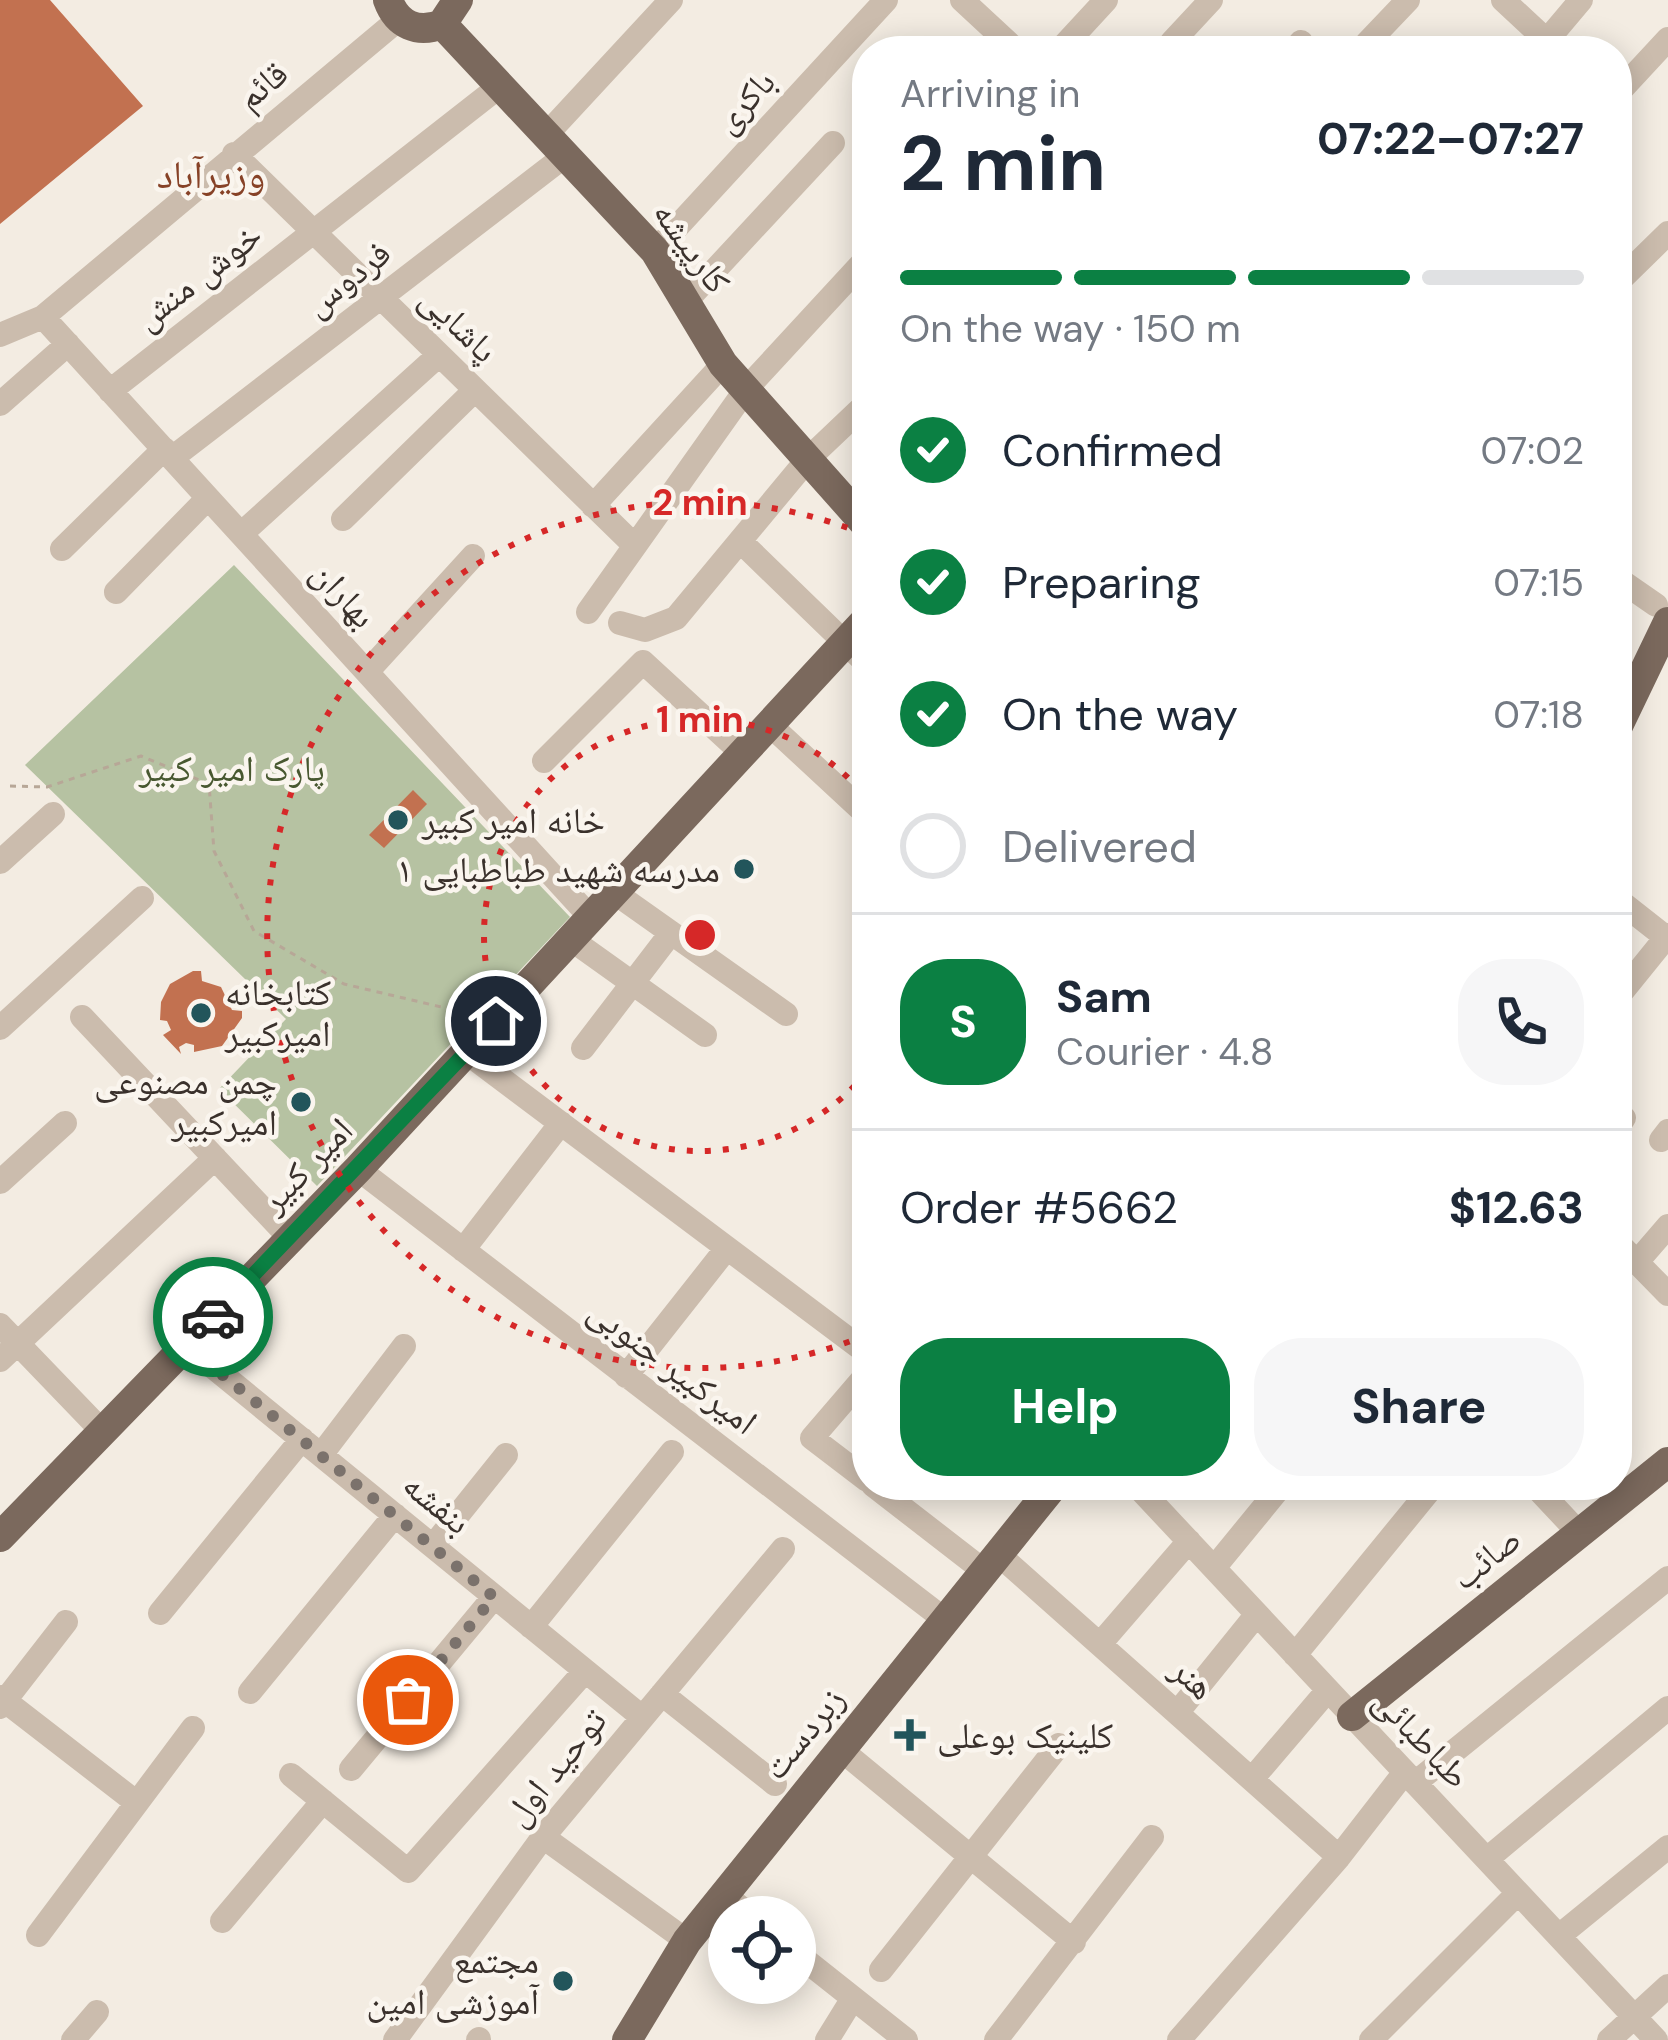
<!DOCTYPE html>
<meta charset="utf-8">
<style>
:root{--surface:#fff;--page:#f6f6f7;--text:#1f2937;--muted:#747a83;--line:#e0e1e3;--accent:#0b8043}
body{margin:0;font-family:"DM Sans","Noto Naskh Arabic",sans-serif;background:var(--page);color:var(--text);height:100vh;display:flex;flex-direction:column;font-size:45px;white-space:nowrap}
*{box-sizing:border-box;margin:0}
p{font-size:39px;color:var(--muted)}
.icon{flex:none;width:66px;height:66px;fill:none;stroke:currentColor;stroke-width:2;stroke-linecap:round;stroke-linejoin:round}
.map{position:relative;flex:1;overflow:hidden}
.sheet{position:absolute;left:852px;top:36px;width:780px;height:1464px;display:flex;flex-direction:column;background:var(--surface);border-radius:48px;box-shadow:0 6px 30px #0003}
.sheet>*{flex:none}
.fabs{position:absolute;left:708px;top:1896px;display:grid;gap:24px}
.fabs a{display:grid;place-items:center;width:108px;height:108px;border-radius:50%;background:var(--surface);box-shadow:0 6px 30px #0003;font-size:60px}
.pin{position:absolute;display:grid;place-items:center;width:102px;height:102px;color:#fff;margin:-51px;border:6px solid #fff;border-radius:50%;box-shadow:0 3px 12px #0007}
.courier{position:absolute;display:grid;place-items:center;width:120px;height:120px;margin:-60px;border:9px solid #0b8043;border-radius:50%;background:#fff;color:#222;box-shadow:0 3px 15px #0007}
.summary em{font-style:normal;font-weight:700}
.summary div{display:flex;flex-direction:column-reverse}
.summary{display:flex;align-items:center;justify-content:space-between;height:204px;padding:0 48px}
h1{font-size:78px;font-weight:700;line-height:90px}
.bar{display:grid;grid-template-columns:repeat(4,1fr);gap:18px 12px;align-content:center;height:144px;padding:0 48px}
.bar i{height:15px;border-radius:9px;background:var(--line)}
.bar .active{background:var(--accent)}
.bar p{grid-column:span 4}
.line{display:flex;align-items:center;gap:30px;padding:0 48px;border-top:3px solid var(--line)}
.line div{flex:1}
.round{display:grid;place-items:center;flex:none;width:126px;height:126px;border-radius:48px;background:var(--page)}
ol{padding:0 48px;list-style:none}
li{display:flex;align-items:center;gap:36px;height:132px}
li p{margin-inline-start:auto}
li .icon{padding:12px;border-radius:50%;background:var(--accent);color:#fff;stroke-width:4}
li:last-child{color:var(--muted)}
li i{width:66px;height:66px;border:6px solid var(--line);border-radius:50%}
.cta{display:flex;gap:24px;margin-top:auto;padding:24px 48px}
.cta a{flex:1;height:138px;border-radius:48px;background:var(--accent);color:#fff;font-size:48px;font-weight:700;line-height:138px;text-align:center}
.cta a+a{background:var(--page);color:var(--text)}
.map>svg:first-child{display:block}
</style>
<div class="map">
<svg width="1668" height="2040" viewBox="0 0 1668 2040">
<rect width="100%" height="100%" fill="#f3ece2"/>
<path fill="#b6c2a2" d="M234,565L570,917L317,1186L219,1089L286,1019L25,765Z"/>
<path fill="#c27150" d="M0,0H50L143,106L0,224Z
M413,790L427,804L384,848L369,835Z
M193,971H201L202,981L221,987L232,1010L242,1011V1018L222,1046L194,1052V1045L186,1043L179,1047L181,1054L163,1035L171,1030L167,1021L160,1020L161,1002L170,984Z"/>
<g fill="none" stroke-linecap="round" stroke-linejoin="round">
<path stroke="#b7a797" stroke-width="3" stroke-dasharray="6 6" stroke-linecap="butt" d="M10,786L47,787L141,756L209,784L214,851L254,931L344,984L471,1014"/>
<path stroke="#cbbcad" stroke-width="24" d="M962,0L1017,51
M1503,0L1558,51
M1172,42L1211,0
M1367,43L1408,0
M1059,51L1106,0
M1293,51L1301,42
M1538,51L1581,0
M1617,94L1668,39
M546,135L671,0
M234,154L634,545
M655,251L886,0
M1617,283L1668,233
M687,300L833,143
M43,317L592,919
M0,335L43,317L399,19
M110,391L500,86
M0,404L68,344
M172,458L566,155
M593,506L723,364
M343,519L475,390
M241,534L439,355
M741,542L867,664
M62,549L164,449
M1617,578L1656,605
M116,592L208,498
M588,612L747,388L867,258
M620,623L645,630L676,618L808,459L867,403
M367,672L473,556
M770,725L867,815
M544,761L643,662L743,754
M0,862L53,814
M615,893L786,1014
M1617,899L1668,939
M572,940L705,1035
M1617,998L1668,935
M82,1017L290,1238
M0,1028L142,898
M583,1048L671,933
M467,1053L867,1353
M1617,1126L1624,1118
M1661,1140L1668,1131
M358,1169L944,1619
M0,1182L65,1123
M1617,1242L1668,1294
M463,1250L561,1123
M1637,1262L1668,1226
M0,1325L102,1431
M186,1345L642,1717
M0,1360L215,1158
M867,1374L812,1438L867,1480
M626,1376L727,1248
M321,1455L404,1346
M873,1485L984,1571
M1136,1485L1656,2040
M1534,1485L1579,1533
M433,1546L506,1455
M998,1554L1339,1857
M1214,1568L1282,1485
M160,1613L302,1439
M531,1627L672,1452
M1100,1644L1189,1541
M1295,1655L1434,1485
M250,1692L395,1515
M662,1694L775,1784
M0,1697L137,1803
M0,1707L66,1622
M1177,1713L1257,1614
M840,1749L1074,1942
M351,1769L494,1597
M291,1775L408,1871L585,1671
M1252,1779L1328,1690
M1415,1783L1668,1578
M543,1837L687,1941
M1487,1859L1668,1708
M724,1894L752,1917
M222,1921L323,1801
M38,1935L193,1728
M1559,1936L1668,1847
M795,1952L906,2040
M881,1970L1059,1745
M73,2040L97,2012
M395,2040L543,1837L783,1549
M478,2040L479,2039
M827,2040L853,1998
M996,2040L1152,1837
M1179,2040L1339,1857L1405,1772
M1371,2040L1518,1893
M1609,2040L1668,1986"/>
<path stroke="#7b695d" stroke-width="30" d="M388,0C397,25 418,34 442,24L458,0
M442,24L655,251L723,364L867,526
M1617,728L1668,622
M0,1537L358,1169L867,619
M1352,1716L1668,1462
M627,2040L687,1941L1054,1485"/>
</g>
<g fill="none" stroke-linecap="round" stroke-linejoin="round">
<path stroke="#7b726c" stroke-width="12" stroke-dasharray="0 21.6" d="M213,1317L186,1345L494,1597L408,1700"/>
<path stroke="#0b8043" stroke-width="15" d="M213,1317L496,1021"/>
</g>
<g fill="none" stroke="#d62828" stroke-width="6" stroke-dasharray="6 12">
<path d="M867 1072A216 216 0 1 1 867 798"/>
<path d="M866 1335A433 433 0 1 1 866 535"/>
</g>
<g fill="#22555b" stroke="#faf5ee" stroke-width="4.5">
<circle cx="398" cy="820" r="12"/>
<circle cx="744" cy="869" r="12"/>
<circle cx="201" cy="1013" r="12"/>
<circle cx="301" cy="1102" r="12"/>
<path d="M904 1717h12v12h12v12h-12v12h-12v-12h-12v-12h12z"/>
<circle cx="563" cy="1981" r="12"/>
</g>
<g text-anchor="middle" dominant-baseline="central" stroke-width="9" stroke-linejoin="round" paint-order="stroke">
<g font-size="36" fill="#3a312c" stroke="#faf5ee">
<text transform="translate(262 85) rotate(-39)">قائم</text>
<text transform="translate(744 101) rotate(-47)">باکری</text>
<text transform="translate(692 247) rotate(54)">کارپیشه</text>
<text transform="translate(198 276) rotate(-38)">خوش منش</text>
<text transform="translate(347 278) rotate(-38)">فردوس</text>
<text transform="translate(459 324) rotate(44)">پاشایی</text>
<text transform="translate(344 594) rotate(48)">بهاران</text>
<text transform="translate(306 1165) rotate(-46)">امیر کبیر</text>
<text transform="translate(673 1366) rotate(37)">امیرکبیر جنوبی</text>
<text transform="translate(437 1503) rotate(39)">بنفشه</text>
<text transform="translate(1486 1558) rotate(-39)">صائب</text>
<text transform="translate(1193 1678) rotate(42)">هنر</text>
<text transform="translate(803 1733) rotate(-51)">زبردست</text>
<text transform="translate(1422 1738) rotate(47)">طباطبائی</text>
<text transform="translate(555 1767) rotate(-51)">توحید اول</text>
</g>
<g font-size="36" fill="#485830" stroke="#faf5ee">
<text x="232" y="768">پارک امیر کبیر</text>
</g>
<g font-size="36" fill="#3a312c" stroke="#faf5ee" text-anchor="start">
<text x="422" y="820">خانه امیر کبیر</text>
<text x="720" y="869" text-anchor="end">مدرسه شهید طباطبایی ۱</text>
<text x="225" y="992">کتابخانه<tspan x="225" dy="41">امیرکبیر</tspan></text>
<text x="277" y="1081" text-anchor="end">چمن مصنوعی<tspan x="277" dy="41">امیرکبیر</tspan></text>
<text x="937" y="1735">کلینیک بوعلی</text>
<text x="539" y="1960" text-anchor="end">مجتمع<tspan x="539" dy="41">آموزشی امین</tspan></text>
</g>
<g font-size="39" fill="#874227" stroke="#faf5ee">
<text x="211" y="174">وزیرآباد</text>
</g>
</g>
<circle cx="700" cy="935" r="18" fill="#d62828" stroke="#faf5ee" stroke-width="6"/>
<g font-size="36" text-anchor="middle" font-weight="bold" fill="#d62828" stroke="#faf5ee" stroke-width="9" stroke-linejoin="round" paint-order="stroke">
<text x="700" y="515">2 min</text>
<text x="700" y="732">1 min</text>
</g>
</svg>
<div class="fabs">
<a><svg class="icon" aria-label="locate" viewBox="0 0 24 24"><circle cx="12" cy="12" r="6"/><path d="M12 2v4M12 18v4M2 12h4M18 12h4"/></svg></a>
</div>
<div class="pin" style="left:408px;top:1700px;background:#ea580c"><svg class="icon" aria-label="bag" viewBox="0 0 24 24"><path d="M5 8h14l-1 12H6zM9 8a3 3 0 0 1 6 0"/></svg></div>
<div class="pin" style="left:496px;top:1021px;background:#1f2937"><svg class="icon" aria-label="home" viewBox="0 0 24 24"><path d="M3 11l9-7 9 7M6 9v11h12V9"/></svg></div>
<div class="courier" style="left:213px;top:1317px"><svg class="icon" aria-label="car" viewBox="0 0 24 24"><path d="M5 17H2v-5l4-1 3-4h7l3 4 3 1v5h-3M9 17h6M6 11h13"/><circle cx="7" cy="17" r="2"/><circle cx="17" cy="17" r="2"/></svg></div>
<section class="sheet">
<div class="summary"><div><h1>2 min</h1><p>Arriving in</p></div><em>07:22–07:27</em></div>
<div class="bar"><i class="active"></i><i class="active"></i><i class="active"></i><i></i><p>On the way · 150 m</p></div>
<ol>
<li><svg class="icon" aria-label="check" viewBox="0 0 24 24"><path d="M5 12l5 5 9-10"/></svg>Confirmed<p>07:02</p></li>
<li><svg class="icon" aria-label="check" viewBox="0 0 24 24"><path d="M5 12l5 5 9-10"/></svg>Preparing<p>07:15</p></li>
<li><svg class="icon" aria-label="check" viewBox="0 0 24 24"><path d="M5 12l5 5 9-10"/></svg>On the way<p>07:18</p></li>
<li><i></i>Delivered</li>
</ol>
<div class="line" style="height:216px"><b class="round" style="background:var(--accent);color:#fff">S</b><div><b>Sam</b><p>Courier · 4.8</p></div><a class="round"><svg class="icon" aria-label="phone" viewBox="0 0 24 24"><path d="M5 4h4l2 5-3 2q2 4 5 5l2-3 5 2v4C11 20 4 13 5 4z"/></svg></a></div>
<div class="line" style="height:156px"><div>Order #5662</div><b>$12.63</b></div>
<div class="cta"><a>Help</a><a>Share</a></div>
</section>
</div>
